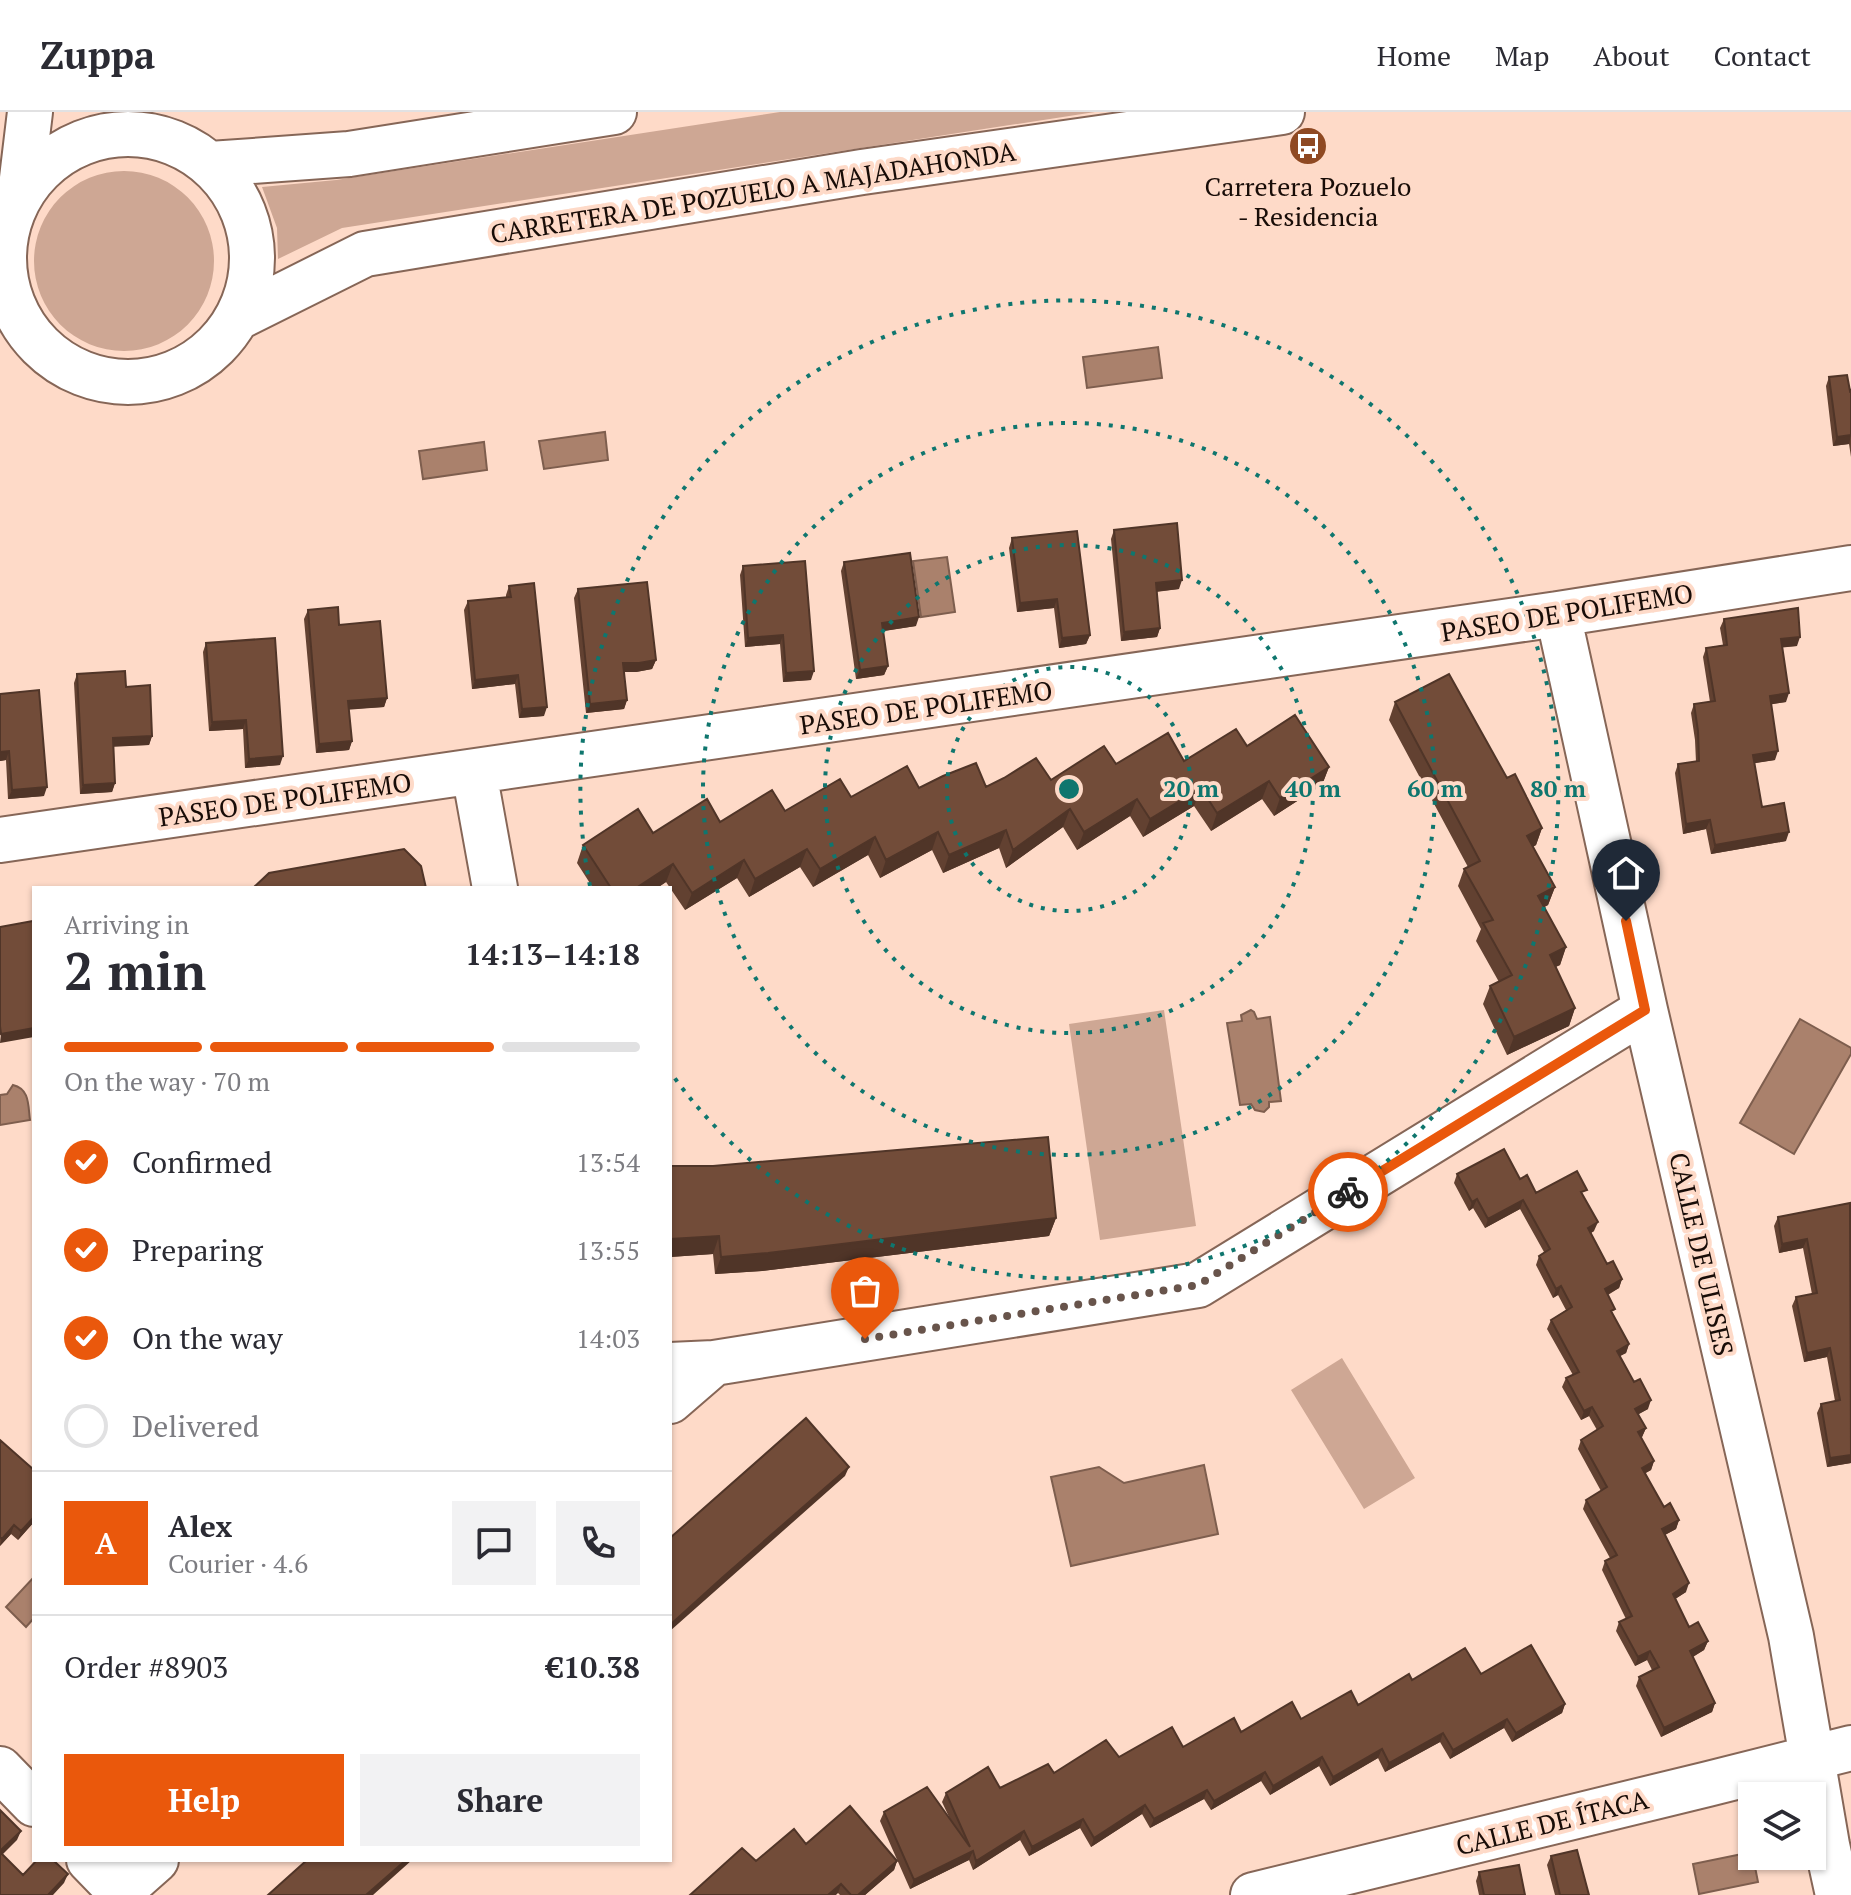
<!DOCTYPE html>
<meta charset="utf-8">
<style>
:root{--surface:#fff;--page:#f2f2f3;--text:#2b2b33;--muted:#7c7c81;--line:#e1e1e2;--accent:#ea580c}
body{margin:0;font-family:"PT Serif",serif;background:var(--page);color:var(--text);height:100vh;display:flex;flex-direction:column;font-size:30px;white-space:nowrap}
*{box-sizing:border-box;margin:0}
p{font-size:26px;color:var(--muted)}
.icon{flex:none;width:44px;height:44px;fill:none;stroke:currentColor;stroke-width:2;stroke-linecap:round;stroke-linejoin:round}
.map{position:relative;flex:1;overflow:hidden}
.details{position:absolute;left:32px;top:774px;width:640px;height:976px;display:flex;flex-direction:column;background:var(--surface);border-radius:0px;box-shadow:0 2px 6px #0004}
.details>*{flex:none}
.tools{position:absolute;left:1738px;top:1670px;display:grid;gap:16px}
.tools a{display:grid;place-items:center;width:88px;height:88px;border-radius:0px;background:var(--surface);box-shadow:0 2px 6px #0004;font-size:40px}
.pin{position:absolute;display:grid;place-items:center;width:68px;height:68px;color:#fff;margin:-82px -34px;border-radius:50% 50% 50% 0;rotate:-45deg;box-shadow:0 0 8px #0007}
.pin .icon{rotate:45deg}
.courier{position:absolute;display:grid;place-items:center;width:80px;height:80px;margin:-40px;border:6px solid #ea580c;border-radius:50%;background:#fff;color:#222;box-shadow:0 2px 10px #0007}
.summary em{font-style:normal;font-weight:800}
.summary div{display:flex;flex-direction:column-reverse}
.summary{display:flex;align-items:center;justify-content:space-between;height:136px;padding:0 32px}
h1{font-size:52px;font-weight:800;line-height:60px}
.bar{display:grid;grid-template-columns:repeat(4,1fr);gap:12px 8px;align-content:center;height:96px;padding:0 32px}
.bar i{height:10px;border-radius:6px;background:var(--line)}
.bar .active{background:var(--accent)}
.bar p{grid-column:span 4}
.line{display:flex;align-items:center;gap:20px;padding:0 32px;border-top:2px solid var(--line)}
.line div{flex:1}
.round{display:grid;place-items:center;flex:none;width:84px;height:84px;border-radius:0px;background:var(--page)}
ol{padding:0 32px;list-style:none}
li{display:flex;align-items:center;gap:24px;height:88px}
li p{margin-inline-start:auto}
li .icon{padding:8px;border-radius:50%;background:var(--accent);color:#fff;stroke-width:4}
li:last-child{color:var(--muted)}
li i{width:44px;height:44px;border:4px solid var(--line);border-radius:50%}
.button{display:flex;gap:16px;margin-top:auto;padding:16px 32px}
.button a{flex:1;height:92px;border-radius:0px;background:var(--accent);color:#fff;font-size:32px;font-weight:800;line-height:92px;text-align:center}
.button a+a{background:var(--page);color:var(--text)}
header{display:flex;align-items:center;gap:48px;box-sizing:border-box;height:112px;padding:0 40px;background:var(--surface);border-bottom:2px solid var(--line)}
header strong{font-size:38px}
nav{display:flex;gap:44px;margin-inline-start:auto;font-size:28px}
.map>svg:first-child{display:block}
</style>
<header>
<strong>Zuppa</strong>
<nav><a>Home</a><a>Map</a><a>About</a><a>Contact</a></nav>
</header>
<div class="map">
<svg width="1851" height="1783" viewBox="0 0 1851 1783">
<rect width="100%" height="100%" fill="#fedac8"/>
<path fill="#cea794" d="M780,0H1095L342,116L278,147L277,116L262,75L336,68Z
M34 149a90 90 0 1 1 180 0a90 90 0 1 1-180 0Z
M1164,898L1196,1114L1100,1128L1069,912Z
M1342,1246L1415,1366L1364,1397L1291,1278Z"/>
<path fill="#aa816c" stroke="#7e5e4e" stroke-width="2" d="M1158,235L1162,266L1087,276L1083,245Z
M605,320L608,348L544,357L539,329Z
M484,330L487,358L423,367L419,339Z
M947,445L955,500L921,505L913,449Z
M1251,898L1254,900L1257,907L1270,905L1281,989L1269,990V995L1264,1000L1255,998L1251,992L1240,993L1227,911L1242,909L1241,903Z
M1800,907L1851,936V942L1794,1042L1740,1011Z
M13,973C30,977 28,994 30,1008L0,1013V983L7,982Z
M1204,1353L1218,1422L1071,1454L1051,1365L1099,1355L1124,1371Z
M34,1465V1506L26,1515L6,1495Z
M1752,1740L1758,1770L1699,1782L1693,1752Z"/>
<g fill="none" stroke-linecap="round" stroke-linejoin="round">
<g stroke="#866657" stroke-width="48">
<path id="minor" d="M4 146a124 124 0 1 1 248 0a124 124 0 1 1-248 0Z
M210,52L349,42L614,0
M20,83L30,0
M237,206L365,142L862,60L1282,0
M1558,502L1645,898L1791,1524L1827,1733L1838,1783
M474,660L495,776
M0,728L1558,502L1851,456
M670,1253L714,1251L1198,1173L1645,898
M670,1289L714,1251
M0,1657L34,1692
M89,1748L123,1783
M120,1780L156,1748
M1253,1783L1708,1672L1851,1636"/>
</g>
<use href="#minor" stroke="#fff" stroke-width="44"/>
</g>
<path fill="#624131" d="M1829,265L1851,278V345L1849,332L1833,334L1826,274Z
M1114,418L1179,477L1156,480L1160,516L1157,525L1121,529L1111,427Z
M1012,426L1090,523L1086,532L1059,536L1054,496L1017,500L1009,436Z
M844,450L916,514L883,519L888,554L884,563L856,567L841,459Z
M743,454L811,568L783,570L780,532L745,535L740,463Z
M509,474L544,604L519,606L515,572L472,577L464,498L468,489L506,486V483Z
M578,477L656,548L652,557L636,560H624L627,588L624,597L586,601L574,486Z
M308,498L339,513L387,586L384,595L349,597L352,629L349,638L316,641L304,507Z
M1724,507L1797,534L1782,535L1786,590L1771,592L1775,648L1754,651L1762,695L1786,729L1711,742L1706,717L1683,722L1675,661L1678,652L1696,650L1695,628L1691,601L1694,592L1710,590L1703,545L1706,536L1723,533L1720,516Z
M206,531L280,653L245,656L243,617L209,619L203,540Z
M77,562L126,575L152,624L149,633L113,634L115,671L112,680L80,682L74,571Z
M0,582L44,684L8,687L6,648L0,649Z
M1395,590L1507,666L1542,716L1536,733L1533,735L1555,775L1548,793L1544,795L1566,835L1560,853L1555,855L1575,896L1569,914L1507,943L1483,892L1490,874L1499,870L1476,829L1481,817L1458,774L1464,757L1468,755L1389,608Z
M1247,634L1329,655L1322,673L1274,704L1262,687L1211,719L1194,694L1143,725L1130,704L1077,738L1063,715L1006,756L999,736L943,761L932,738L880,766L868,743L813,775L800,755L749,785L737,766L685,798L666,770L657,776H593L577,751L583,733L785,699L851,685L919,676L986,675L1051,668L1116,652L1184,649Z
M670,1054L1056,1106L1049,1124L762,1159L715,1162L713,1142L670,1145Z
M1457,1062L1520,1067L1536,1081L1584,1085L1594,1119L1591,1121L1607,1152L1622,1167L1619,1176L1608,1183L1613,1203L1629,1232L1626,1241L1619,1244L1648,1297L1638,1302L1646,1316L1642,1325L1641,1326L1654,1349L1651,1358L1645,1361L1664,1395L1679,1408L1676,1417L1665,1423L1686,1480L1675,1487L1689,1515L1708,1529L1704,1538L1693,1545L1715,1591L1712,1600L1661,1625L1636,1574L1639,1565L1652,1558L1647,1548L1635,1554L1616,1519L1619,1510L1626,1507L1602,1458L1605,1449L1610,1446L1583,1397L1586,1388L1601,1379L1578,1337L1581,1328L1597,1318L1589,1304L1581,1308L1562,1275L1566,1266L1573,1263L1547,1217L1551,1208L1566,1198L1558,1183L1553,1186L1536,1153L1539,1144L1544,1140L1520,1097L1485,1116L1473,1096L1469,1099L1454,1071Z
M1851,1095V1351L1827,1355L1817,1301L1821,1292L1835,1289L1827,1245L1804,1250L1792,1194L1796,1185L1812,1182L1803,1136L1779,1141L1774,1114L1778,1105Z
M0,1328L34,1410L18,1428L11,1422L0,1434Z
M1481,1562L1565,1592L1562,1601L1512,1630L1504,1616L1450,1647L1440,1630L1385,1660L1378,1646L1330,1674L1319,1654L1270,1683L1261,1669L1211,1698L1204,1687L1150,1716L1142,1702L1091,1735L1080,1716L1029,1744L1020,1728L973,1758L969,1748L910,1777L880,1709L884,1700L950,1707L942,1690L946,1681L1000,1676L1119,1645L1183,1635L1241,1620L1301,1607L1358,1593L1412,1568Z
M806,1732L897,1749L894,1758L865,1783H840L838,1781L756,1749Z
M1551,1744L1589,1783H1555L1547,1753Z
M1479,1760L1525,1783H1479L1476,1769Z"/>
<path fill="#503528" d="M1851,323L1849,332L1833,334L1837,325Z
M1182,468L1179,477L1152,480L1156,471Z
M1057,487L1054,496L1017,500L1020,491Z
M919,505L916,514L878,520L882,511Z
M1160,516L1157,525L1121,529L1124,520Z
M783,523L780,532L745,535L748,526Z
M1090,523L1086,532L1059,536L1062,526Z
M1800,525L1797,534L1777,536L1781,527Z
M656,548L652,557L636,560H620L623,551Z
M888,554L884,563L856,567L860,558Z
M814,559L811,568L783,570L786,561Z
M518,563L515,572L472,577L475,568Z
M1789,581L1786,590L1767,593L1770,584Z
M387,586L384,595L345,598L348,589Z
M627,588L624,597L586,601L590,592Z
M547,595L544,604L519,606L522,597Z
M246,608L243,617L209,619L212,610Z
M152,624L149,633L110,635L113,626Z
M352,629L349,638L316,641L319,632Z
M9,639L6,648L0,649V640Z
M1778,639L1775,648L1750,652L1753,643Z
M283,644L280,653L245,656L249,647Z
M1329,655L1322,673L1274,704L1280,686Z
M1269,669L1262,687L1211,719L1217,701Z
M115,671L112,680L80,682L83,673Z
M47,675L44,684L8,687L12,678Z
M1201,676L1194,694L1143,725L1150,707Z
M1137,687L1130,704L1077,738L1084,720Z
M1070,697L1063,715L1006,756L1013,738Z
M1710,708L1706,717L1683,722L1686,712Z
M1542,716L1536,733L1521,741L1527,724Z
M1006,718L999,736L943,761L949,743Z
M938,720L932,738L880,766L886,748Z
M1789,720L1786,729L1711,742L1715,733Z
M875,725L868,743L813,775L820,757Z
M807,737L800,755L749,785L755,767Z
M744,748L737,766L685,798L692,781Z
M673,752L666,770L657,776H636Z
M1555,775L1548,793L1532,802L1538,784Z
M1566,835L1560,853L1543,861L1550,843Z
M1575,896L1569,914L1507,943L1514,925Z
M34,916V925L0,931L1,922Z
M1477,1087L1473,1096L1469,1099L1472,1090Z
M1523,1088L1520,1097L1485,1116L1488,1107Z
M1056,1106L1049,1124L762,1159L715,1162L721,1145Z
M1598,1110L1594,1119L1584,1125L1588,1116Z
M719,1124L713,1142L670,1145V1127Z
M1807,1127L1803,1136L1779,1141L1782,1132Z
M1622,1167L1619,1176L1601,1186L1605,1177Z
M1561,1174L1558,1183L1553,1186L1556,1177Z
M1629,1232L1626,1241L1613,1248L1617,1239Z
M1830,1236L1827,1245L1804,1250L1807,1241Z
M1651,1288L1648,1297L1632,1306L1635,1297Z
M1592,1295L1589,1304L1581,1308L1584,1299Z
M1646,1316L1642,1325L1634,1329L1638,1320Z
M1851,1343V1351L1827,1355L1830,1346Z
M1654,1349L1651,1358L1639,1365L1642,1356Z
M849,1355L845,1364L670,1519V1513L723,1465Z
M34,1405V1410L18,1428L21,1419Z
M1679,1408L1676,1417L1659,1426L1662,1417Z
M14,1413L11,1422L0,1434L2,1427Z
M1689,1471L1686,1480L1669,1491L1673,1482Z
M1708,1529L1704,1538L1687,1548L1690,1539Z
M1650,1539L1647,1548L1635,1554L1638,1545Z
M1715,1591L1712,1600L1661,1625L1664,1616Z
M1565,1592L1562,1601L1512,1630L1516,1621Z
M1507,1607L1504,1616L1450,1647L1453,1638Z
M1443,1621L1440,1630L1385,1660L1389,1651Z
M1382,1637L1378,1646L1330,1674L1333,1665Z
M1322,1645L1319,1654L1270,1683L1273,1674Z
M1265,1660L1261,1669L1211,1698L1214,1689Z
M1207,1678L1204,1687L1150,1716L1154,1707Z
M1145,1693L1142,1702L1091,1735L1094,1726Z
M1083,1707L1080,1716L1029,1744L1032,1735Z
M21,1719L17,1728L0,1745V1739Z
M1024,1719L1020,1728L973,1758L976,1749Z
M973,1739L969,1748L910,1777L914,1768Z
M406,1748H412L373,1783H366Z
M897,1749L894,1758L865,1783H858Z
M68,1762L64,1771L53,1783H48Z
M841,1772L838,1781L836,1783H828Z"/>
<path fill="#724c39" stroke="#503528" stroke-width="2" d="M1847,263L1850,279L1851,278V323L1837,325L1829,265Z
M1177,411L1182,468L1156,471L1160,516L1124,520L1114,418Z
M1077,419L1090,523L1062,526L1057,487L1020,491L1012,426Z
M910,441L919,505L882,511L888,554L860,558L844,450Z
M805,449L814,559L786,561L783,523L748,526L743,454Z
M647,470L656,548L639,551H623L627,588L590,592L578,477Z
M534,471L547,595L522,597L518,563L475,568L468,489L511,485L509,474Z
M338,495L339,513L380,509L387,586L348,589L352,629L319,632L308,498Z
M1798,496L1800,525L1781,527L1789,581L1770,584L1778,639L1753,643L1762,695L1784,691L1789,720L1715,733L1710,708L1686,712L1678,652L1699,649L1698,619L1694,592L1715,589L1706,536L1727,533L1724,507Z
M275,526L283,644L249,647L246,608L212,610L206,531Z
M125,559L126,575L150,573L152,624L113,626L115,671L83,673L77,562Z
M1449,562L1507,666L1515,662L1542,716L1527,724L1555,775L1538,784L1566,835L1550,843L1575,896L1514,925L1490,874L1512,863L1483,811L1493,808L1464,757L1480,749L1395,590Z
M39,578L47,675L12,678L9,639L0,640V582Z
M1295,603L1329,655L1280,686L1269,669L1217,701L1201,676L1150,707L1137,687L1084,720L1070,697L1013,738L1006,718L949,743L938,720L886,748L875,725L820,757L807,737L755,767L744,748L692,781L673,752L636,776H611L583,733L638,697L653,721L707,687L720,710L772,678L785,699L840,667L851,685L907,654L919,676L943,664L976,651L986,675L1004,666L1036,646L1051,668L1104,634L1116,652L1168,621L1184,649L1236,617L1247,634Z
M404,737L421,754L426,776H253L269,761Z
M33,809L34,916L1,922L0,914V815Z
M1048,1025L1056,1106L768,1141L721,1145L719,1124L670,1127V1054H713Z
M1504,1037L1520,1067L1527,1063L1536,1081L1577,1059L1587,1078L1581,1080L1598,1110L1588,1116L1607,1152L1613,1149L1622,1167L1605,1177L1615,1197L1611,1199L1629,1232L1617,1239L1634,1270L1640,1267L1651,1288L1635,1297L1646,1316L1638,1320L1654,1349L1642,1356L1664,1395L1670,1391L1679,1408L1662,1417L1689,1471L1673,1482L1689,1515L1698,1510L1708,1529L1690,1539L1715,1591L1664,1616L1639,1565L1659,1555L1650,1539L1638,1545L1619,1510L1632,1504L1605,1449L1617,1443L1586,1388L1607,1375L1581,1328L1603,1314L1592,1295L1584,1299L1566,1266L1579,1260L1551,1208L1572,1195L1561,1174L1556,1177L1539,1144L1550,1137L1523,1088L1488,1107L1477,1087L1472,1090L1457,1062Z
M1850,1091L1851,1343L1830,1346L1821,1292L1840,1288L1830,1236L1807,1241L1796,1185L1817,1181L1807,1127L1782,1132L1778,1105Z
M806,1306L849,1355L723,1465L670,1513V1426Z
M0,1328L34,1358V1405L21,1419L14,1413L2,1427L0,1425Z
M1531,1533L1565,1592L1516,1621L1507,1607L1453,1638L1443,1621L1389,1651L1382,1637L1333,1665L1322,1645L1273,1674L1265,1660L1214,1689L1207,1678L1154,1707L1145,1693L1094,1726L1083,1707L1032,1735L1024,1719L976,1749L973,1739L914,1768L884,1700L927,1675L970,1735L946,1681L988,1655L1000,1676L1048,1652L1054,1661L1106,1628L1119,1645L1172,1615L1183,1635L1234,1606L1241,1620L1292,1590L1301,1607L1351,1579L1358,1593L1409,1562L1412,1568L1465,1536L1481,1562Z
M850,1694L897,1749L858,1783H851L841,1772L828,1783H690L742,1736L756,1749L794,1717L806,1732Z
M0,1698L21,1719L0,1739Z
M1577,1738L1589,1783H1560L1551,1744Z
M0,1740L23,1763L37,1748H53L68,1762L48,1783H0Z
M307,1748H406L366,1783H268Z
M1519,1753L1525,1783H1484L1479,1760Z"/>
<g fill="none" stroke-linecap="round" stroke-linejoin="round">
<path stroke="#68544b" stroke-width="8" stroke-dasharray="0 14.4" d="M865,1227L1198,1173L1348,1080"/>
<path stroke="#ea580c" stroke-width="10" d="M1348,1080L1645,898L1626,809"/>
</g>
<g fill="none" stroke="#0f766e" stroke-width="4" stroke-dasharray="4 8">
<circle cx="1069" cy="677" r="122"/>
<circle cx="1069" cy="677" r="244"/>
<circle cx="1069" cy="677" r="366"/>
<path d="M590 774A489 489 0 1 1 671 961"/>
</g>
<defs>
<g id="bus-disc" transform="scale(2)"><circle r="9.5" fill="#8f4922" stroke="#fedac8"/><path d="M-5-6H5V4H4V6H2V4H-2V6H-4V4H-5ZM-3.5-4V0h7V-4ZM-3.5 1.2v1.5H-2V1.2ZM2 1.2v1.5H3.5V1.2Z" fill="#fff"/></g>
</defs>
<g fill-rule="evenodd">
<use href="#bus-disc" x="1308" y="34"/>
</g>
<g text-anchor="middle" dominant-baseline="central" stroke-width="8" stroke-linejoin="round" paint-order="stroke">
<g font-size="26" fill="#180c07" stroke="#fedac8">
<text x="1308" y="74">Carretera Pozuelo<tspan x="1308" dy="30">- Residencia</tspan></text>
</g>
<g font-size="26" fill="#180c07" stroke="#fedac8">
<text transform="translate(753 80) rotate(-9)">CARRETERA DE POZUELO A MAJADAHONDA</text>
<text transform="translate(1567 500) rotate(-9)">PASEO DE POLIFEMO</text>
<text transform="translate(926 595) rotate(-8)">PASEO DE POLIFEMO</text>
<text transform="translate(285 687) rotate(-8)">PASEO DE POLIFEMO</text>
<text transform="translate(1702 1142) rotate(77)">CALLE DE ULISES</text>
<text transform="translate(1552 1710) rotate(-14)">CALLE DE ÍTACA</text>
</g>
</g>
<circle cx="1069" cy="677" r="12" fill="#0f766e" stroke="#fedac8" stroke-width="4"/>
<g font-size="24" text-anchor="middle" font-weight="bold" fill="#0f766e" stroke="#fedac8" stroke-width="8" stroke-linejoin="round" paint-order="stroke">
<text x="1191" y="685">20 m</text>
<text x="1313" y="685">40 m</text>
<text x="1435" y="685">60 m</text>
<text x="1558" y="685">80 m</text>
</g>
</svg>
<div class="tools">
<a><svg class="icon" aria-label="layers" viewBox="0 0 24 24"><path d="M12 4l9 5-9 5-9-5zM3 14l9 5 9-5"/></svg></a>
</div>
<div class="pin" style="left:865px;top:1227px;background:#ea580c"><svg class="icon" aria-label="bag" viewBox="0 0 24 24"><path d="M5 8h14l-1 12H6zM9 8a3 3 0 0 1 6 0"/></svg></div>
<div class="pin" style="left:1626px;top:809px;background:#1f2937"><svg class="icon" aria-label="home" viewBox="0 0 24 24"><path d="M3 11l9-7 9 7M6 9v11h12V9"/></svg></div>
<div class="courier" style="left:1348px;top:1080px"><svg class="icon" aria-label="bike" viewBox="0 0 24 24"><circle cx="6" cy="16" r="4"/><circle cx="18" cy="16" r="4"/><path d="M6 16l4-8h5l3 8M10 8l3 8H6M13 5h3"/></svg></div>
<section class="details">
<div class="summary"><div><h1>2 min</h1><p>Arriving in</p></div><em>14:13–14:18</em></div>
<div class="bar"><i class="active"></i><i class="active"></i><i class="active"></i><i></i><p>On the way · 70 m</p></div>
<ol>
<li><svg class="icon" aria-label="check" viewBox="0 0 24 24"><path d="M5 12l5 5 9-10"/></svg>Confirmed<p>13:54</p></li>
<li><svg class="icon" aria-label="check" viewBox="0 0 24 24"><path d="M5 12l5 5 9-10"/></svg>Preparing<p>13:55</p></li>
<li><svg class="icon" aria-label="check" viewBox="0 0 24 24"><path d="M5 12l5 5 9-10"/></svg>On the way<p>14:03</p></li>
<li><i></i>Delivered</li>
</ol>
<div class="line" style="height:144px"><b class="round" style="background:var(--accent);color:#fff">A</b><div><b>Alex</b><p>Courier · 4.6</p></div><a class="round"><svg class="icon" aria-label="chat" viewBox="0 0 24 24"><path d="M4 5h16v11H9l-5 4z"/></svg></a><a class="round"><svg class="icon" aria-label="phone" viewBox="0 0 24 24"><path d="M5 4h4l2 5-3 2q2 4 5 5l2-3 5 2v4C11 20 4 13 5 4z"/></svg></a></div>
<div class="line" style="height:104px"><div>Order #8903</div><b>€10.38</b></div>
<div class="button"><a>Help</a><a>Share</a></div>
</section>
</div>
